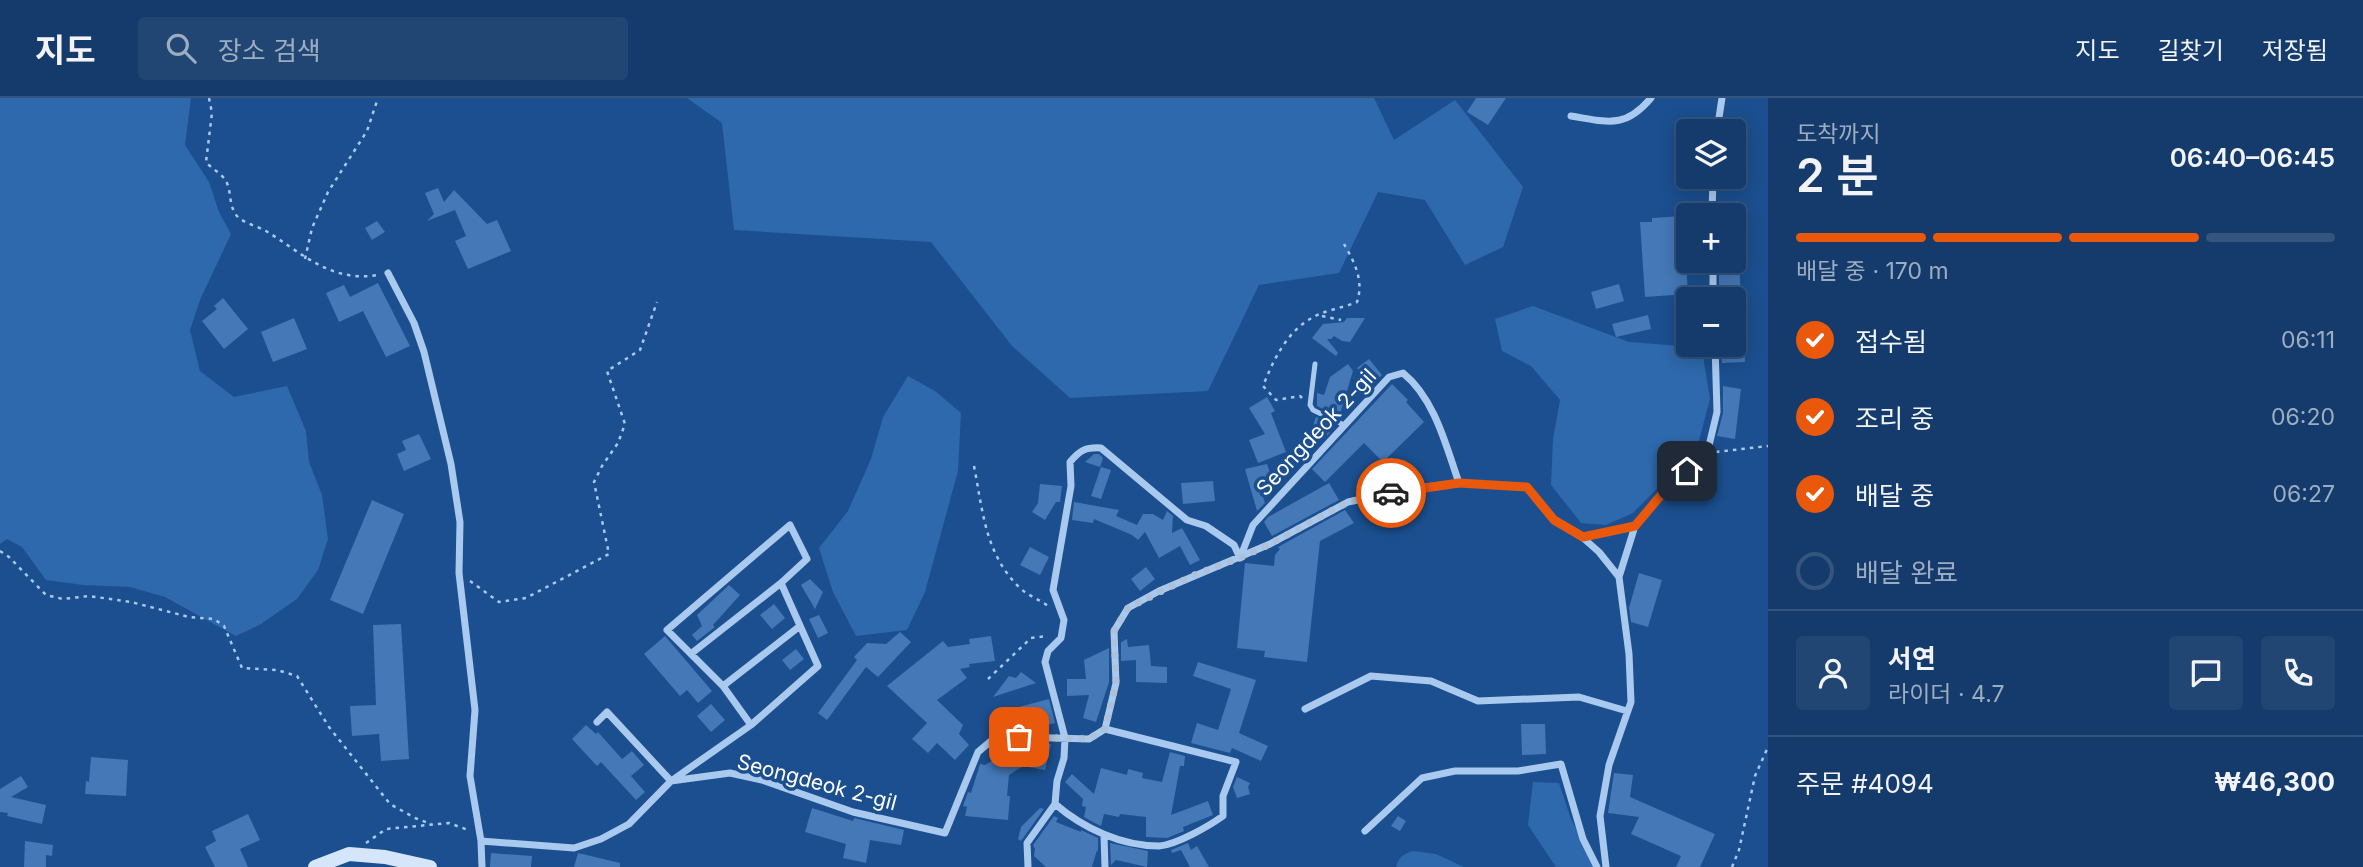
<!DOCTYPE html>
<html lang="ko">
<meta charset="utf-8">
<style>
:root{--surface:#143b6b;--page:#214673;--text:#f1f3f6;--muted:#9dadc1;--line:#33557e;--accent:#ea580c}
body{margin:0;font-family:Inter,"Noto Sans KR",sans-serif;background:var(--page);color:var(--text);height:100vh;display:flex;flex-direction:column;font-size:26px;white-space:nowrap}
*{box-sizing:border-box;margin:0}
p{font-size:23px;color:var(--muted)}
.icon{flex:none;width:38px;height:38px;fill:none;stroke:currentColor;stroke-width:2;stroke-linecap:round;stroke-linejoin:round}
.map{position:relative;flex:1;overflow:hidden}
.drawer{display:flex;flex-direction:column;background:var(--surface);width:595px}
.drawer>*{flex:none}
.buttons{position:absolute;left:1676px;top:21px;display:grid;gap:14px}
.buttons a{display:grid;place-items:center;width:70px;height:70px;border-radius:7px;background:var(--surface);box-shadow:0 4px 18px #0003,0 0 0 2px var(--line);font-size:35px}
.pin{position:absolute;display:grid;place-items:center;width:60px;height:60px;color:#fff;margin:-30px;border-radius:14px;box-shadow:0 4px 10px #0006}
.courier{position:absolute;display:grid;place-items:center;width:70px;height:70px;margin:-35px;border:5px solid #ea580c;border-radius:50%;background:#fff;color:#222;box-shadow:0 2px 9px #0007}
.head em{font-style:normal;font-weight:600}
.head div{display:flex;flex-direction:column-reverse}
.head{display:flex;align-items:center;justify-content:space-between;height:119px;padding:0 28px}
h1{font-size:46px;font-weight:600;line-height:52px}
.bar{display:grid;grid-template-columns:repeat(4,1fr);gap:10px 7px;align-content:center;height:84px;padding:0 28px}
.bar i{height:9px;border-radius:5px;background:var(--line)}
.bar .current{background:var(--accent)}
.bar p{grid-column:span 4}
.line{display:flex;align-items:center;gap:18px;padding:0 28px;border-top:2px solid var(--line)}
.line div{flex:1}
.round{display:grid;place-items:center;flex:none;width:74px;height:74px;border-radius:7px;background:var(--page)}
ol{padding:0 28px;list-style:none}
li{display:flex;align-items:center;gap:21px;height:77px}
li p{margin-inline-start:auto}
li .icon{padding:7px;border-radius:50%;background:var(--accent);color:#fff;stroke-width:4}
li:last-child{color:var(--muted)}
li i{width:38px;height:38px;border:4px solid var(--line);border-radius:50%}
header{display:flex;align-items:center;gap:42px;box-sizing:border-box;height:98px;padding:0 35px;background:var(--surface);border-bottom:2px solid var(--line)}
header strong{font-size:33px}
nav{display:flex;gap:38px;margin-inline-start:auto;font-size:24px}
.search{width:490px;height:63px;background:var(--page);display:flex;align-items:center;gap:18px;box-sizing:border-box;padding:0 24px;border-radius:7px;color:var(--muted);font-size:26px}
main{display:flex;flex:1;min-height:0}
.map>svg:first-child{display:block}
</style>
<header>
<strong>지도</strong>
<div class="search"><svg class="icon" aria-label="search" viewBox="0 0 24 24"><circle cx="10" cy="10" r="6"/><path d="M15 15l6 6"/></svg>장소 검색</div>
<nav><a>지도</a><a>길찾기</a><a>저장됨</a></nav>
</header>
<main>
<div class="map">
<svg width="1768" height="769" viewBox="0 0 1768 769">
<rect width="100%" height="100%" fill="#1b4f8f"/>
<path fill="#2e69ad" d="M0,0H191L185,47L209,84L219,114L231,136L200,202L190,232L200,273L234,299L287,288L306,333L309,364L322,397L328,441L318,472L297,501L261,526L236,538L165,499L130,489L83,487L46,482L22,449L7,441L0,446Z
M687,0H1374L1394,42L1455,2L1523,89L1503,149L1465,167L1425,102L1378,94L1339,175L1259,187L1208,293L1070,300L1012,248L931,144L734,132L722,25Z
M1533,208L1629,244L1680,248L1703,258L1710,301L1697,350L1633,415L1606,427L1581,425L1551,387L1553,341L1560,302L1531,268L1502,253L1495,221Z
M908,278L935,293L961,315L958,373L925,494L907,532L856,538L833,494L819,450L848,413L871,361L883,319Z
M1533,684L1559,685L1571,721L1596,769H1556L1528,727Z
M1414,753L1436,756L1464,769H1396C1399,759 1404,755 1414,753Z"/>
<path fill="#4478b7" d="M1476,0H1506L1488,27L1467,14Z
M438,90L444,104L454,92L487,126L497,122L511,153L468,171L455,143L466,138L455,112L427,123L434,116L425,95Z
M1683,118L1688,196L1645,199L1640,124H1652V120Z
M377,123L385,134L372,142L365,130Z
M1719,163H1739L1741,201H1719Z
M378,185L410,248L386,259L363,213L339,224L326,195L344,187L350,199Z
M1619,186L1624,203L1596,211L1591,194Z
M223,200L248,231L224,251L202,223L217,211L214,208Z
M1648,217L1651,231L1616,239L1612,226Z
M294,220L307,251L273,264L261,234Z
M1347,220H1365L1350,244L1342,243L1334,238L1331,241H1327L1338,255L1336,258L1312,240L1323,226L1344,224Z
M1721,247H1744L1745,264L1722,265Z
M1369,261L1382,277L1372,289L1357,270Z
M1348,266L1353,273L1339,319L1317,308V295L1324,297L1330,279Z
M1392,286L1408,302L1406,304L1424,324L1383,364L1364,345L1325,384L1312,371Z
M1723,288L1741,291L1735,341L1717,338L1723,315Z
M1267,299L1275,313L1271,315L1286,354L1258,365L1249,342L1265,336L1249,310Z
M1316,319L1335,329L1324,341L1310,336Z
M419,336L431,361L404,373L397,356L406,352L402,343Z
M1094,356H1099L1103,360L1100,369L1085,364Z
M1267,366L1275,389L1261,393L1265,405L1257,413L1245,371Z
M1101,369L1111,372L1101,401L1091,398Z
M1213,383L1215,403L1183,406L1181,385Z
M1329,385L1339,402L1272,438L1264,424L1268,419Z
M1040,386L1062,388L1060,404H1056L1045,422L1032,414L1038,405Z
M372,402L404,416L363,516L330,502Z
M1074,404L1119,412L1116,418L1137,427L1143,416H1153L1163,422L1167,413L1173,418L1172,435L1182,430L1200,462L1190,467L1180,448L1159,460L1145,434L1138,442L1132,437L1094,421L1093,425L1072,422Z
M1345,412L1354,425L1320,443L1307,564L1264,559L1265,553L1237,550L1245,465L1274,468L1275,457L1280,451L1278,449Z
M1030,449L1049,459L1040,477L1020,467Z
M1146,469L1155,481L1140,493L1131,481Z
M1639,475L1662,482L1648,529L1631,524L1629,510Z
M810,481L823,494L815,511L801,487Z
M729,487L740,497L713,527L715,529L697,543L692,537L702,528L697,517Z
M774,506L785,520L772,531L760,517Z
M819,517L828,535L818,540L809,521Z
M401,526L409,661L381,663L379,636L352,638L350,608L376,607L373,527Z
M900,534L911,544L878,579L866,569L827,622L818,615L857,562L854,559L867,545L886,546Z
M665,538L712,593L698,605L687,592L680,598L644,556Z
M991,538L995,563L969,566L970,569L960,571L967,580L937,602L963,627L959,636L969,647L955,662L937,645L928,655L912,641L927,625L887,588L943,543L948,549L970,546L969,541Z
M1127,541L1128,549L1149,547L1151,568L1167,569V585L1136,584V562L1121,563V544Z
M1109,550V584L1096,624L1083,620L1089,597L1067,598V581H1086L1084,562Z
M796,551L804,561L790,572L782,562Z
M1198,564L1256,582L1239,635L1268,648L1261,663L1232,650L1230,655L1191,645L1197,625L1218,632L1231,591L1193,578Z
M1021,574L1036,585L993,599L1009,578L1016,580Z
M1049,601L1055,625L1022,633H993L996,615Z
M711,606L725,622L711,634L697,618Z
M1521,626H1545L1546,656L1522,657Z
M586,627L596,636L598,634L622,661L632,653L644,667L631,678L645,694L636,702L601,664L597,668L572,641Z
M1019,645L1051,646L1045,672L1023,668L1009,677L1007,698H1010L1008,722L965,718L967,709L963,708L968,694L971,695L980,666L985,667L1000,658L996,652L1005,647Z
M1170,654L1185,658L1184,668H1180L1171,717L1208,703L1213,717L1183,729L1184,733L1167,740L1146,739V719L1120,716L1119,719L1104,716L1101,728L1093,724L1084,719L1086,709L1082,708L1083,701L1065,684L1072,676L1094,696L1101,670L1127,677L1128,671L1143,675L1142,680L1162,684Z
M91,659L128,662L126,698L85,696L86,683L89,684Z
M1614,675L1633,677L1630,699L1715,736L1700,769H1676L1681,758L1631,736L1639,719L1608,715Z
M21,678L28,689L11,699L46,707L42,726L7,718L8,715L0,714V691Z
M1237,679L1250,685L1248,689L1250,696L1237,700L1233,689Z
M812,710L853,723L854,720L904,732L901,747L870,742L866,765L843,760L846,746L805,734Z
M1040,710L1044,711L1021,743L1018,741L1021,729Z
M248,716L260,742L240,751L248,769H215L205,749L216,743L212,733Z
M1054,718L1058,720L1056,724L1081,734V732L1098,740V754L1097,752L1092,769H1046L1034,758L1035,751L1033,747Z
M1398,718L1406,723L1400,733L1391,728Z
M25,743L53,747L52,758L46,757V769H24Z
M1110,745L1148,753L1147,769L1116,762L1111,767Z
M1188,745L1191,752L1197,748L1209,769H1190L1181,752L1172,755L1171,752Z
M491,755L532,758L531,769H490Z
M578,755L620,765V769H574Z"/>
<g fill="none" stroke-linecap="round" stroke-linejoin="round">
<path stroke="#a9c9ee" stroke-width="2.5" stroke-dasharray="3.5 5" stroke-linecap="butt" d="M209,0L212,15L206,64C211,70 222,76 226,83C232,94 228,107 237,118C243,125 257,128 266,133C302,155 331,185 378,177
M305,161L312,130L328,94L367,33L378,0
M1322,218L1341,222
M1302,300L1300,298L1276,302L1263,288C1273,263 1286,235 1310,221C1321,213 1343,210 1357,204C1364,183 1355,165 1344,146
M1716,354L1768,348
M974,368C983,414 985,456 1020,490C1028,498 1039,501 1048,508
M0,453L9,459L46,497L63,501L89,498L131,504L189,519L214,521L224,528L242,570L277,572L297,578L329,629L390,706L415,720L431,726
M470,483L499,504L526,500L609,456L594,384L602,368L618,345L625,326L607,273L640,252L657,204
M988,581L1031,540L1047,538
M366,745L386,731L449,725L468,732
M1732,769L1739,752L1755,678L1768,649"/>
<path stroke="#a9c9ee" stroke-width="5" d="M1315,266L1310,307L1313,312L1344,327"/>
<path stroke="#a9c9ee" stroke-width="7" d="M1571,18C1608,24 1625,31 1651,0
M1717,33L1722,0
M1712,117L1713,79
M1713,163V201
M388,175L414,225L424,254L451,366L460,424L459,475L475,612L470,678L481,743L482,769
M1582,439L1635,428
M1240,460L1253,427L1389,279L1403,275C1435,301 1446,348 1459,385
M692,555L781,485
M723,588L800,528
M1305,611L1371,578L1431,583L1478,603L1579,599L1627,613
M597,624L607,614L671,683L751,627L818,568L781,485L807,461L790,427L667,532L723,588L751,627
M1105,631L1236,664L1223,698V718C1209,728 1176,747 1159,748C1121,748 1083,730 1055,706L1057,683L1064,660L1065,640L1045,564L1048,553L1061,540L1064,522L1053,492L1071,388L1070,364C1080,352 1086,349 1101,350L1187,422L1206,428L1234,447L1240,460
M1365,733L1422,680L1455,673H1518L1561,666L1583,741L1597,769
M1104,738L1105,769
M481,743L574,750L601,741L629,726L671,683L730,675L762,682L853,714L945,735L978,654L991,643L1019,639L1089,641L1105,631L1116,585L1114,533L1128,510L1159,493L1270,446L1348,404L1409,391L1459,385L1527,389L1554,422L1582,439L1599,454L1619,479
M1028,769L1027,745L1055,706
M1606,769L1600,718L1609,667L1631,604L1629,556L1619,479L1635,428L1667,390L1707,356L1717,314L1715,247"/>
<path stroke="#d6e6fa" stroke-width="14" d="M315,769L349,756L385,759L430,769"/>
</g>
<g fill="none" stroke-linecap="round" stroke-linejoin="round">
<path stroke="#afc1d8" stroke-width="7" stroke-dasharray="0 12.6" d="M1019,639L1089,641L1105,631L1116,585L1114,533L1128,510L1194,477L1240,460L1270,446L1348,404L1391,395"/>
<path stroke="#ea580c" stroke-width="9" d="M1391,395L1459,385L1527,389L1554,422L1583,439L1635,428L1667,390L1687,373"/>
</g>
<g text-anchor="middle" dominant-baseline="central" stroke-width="7" stroke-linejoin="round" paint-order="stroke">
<g font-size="21" fill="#fff" stroke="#1b4f8f">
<text transform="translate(1316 334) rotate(-47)">Seongdeok 2-gil</text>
<text transform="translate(817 684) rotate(15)">Seongdeok 2-gil</text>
</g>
</g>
</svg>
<div class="buttons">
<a><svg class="icon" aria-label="layers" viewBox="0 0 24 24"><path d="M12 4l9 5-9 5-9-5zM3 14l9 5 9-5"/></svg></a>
<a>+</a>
<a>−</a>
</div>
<div class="pin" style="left:1019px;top:639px;background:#ea580c"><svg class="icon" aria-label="bag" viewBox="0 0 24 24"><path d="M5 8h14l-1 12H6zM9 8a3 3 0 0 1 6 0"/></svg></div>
<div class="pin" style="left:1687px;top:373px;background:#1f2937"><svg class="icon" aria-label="home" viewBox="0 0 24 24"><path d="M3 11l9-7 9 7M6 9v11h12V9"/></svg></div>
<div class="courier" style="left:1391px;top:395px"><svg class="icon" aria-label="car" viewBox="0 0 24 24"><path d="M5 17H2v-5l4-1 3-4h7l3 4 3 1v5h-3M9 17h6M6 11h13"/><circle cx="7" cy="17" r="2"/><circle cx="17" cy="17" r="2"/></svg></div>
</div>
<section class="drawer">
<div class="head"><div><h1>2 분</h1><p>도착까지</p></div><em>06:40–06:45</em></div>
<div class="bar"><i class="current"></i><i class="current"></i><i class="current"></i><i></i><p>배달 중 · 170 m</p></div>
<ol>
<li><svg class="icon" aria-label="check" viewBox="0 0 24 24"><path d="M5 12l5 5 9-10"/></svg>접수됨<p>06:11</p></li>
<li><svg class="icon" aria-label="check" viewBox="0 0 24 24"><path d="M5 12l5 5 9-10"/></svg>조리 중<p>06:20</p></li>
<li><svg class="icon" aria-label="check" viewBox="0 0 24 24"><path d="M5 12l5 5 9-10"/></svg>배달 중<p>06:27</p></li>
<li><i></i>배달 완료</li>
</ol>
<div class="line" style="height:126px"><a class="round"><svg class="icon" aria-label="person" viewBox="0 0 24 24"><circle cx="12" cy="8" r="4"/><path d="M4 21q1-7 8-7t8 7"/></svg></a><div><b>서연</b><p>라이더 · 4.7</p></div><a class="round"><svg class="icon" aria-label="chat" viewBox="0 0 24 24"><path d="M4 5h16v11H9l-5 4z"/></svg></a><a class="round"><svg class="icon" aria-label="phone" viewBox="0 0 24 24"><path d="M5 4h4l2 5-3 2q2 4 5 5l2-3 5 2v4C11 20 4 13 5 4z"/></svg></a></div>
<div class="line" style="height:91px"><div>주문 #4094</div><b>₩46,300</b></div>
</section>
</main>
